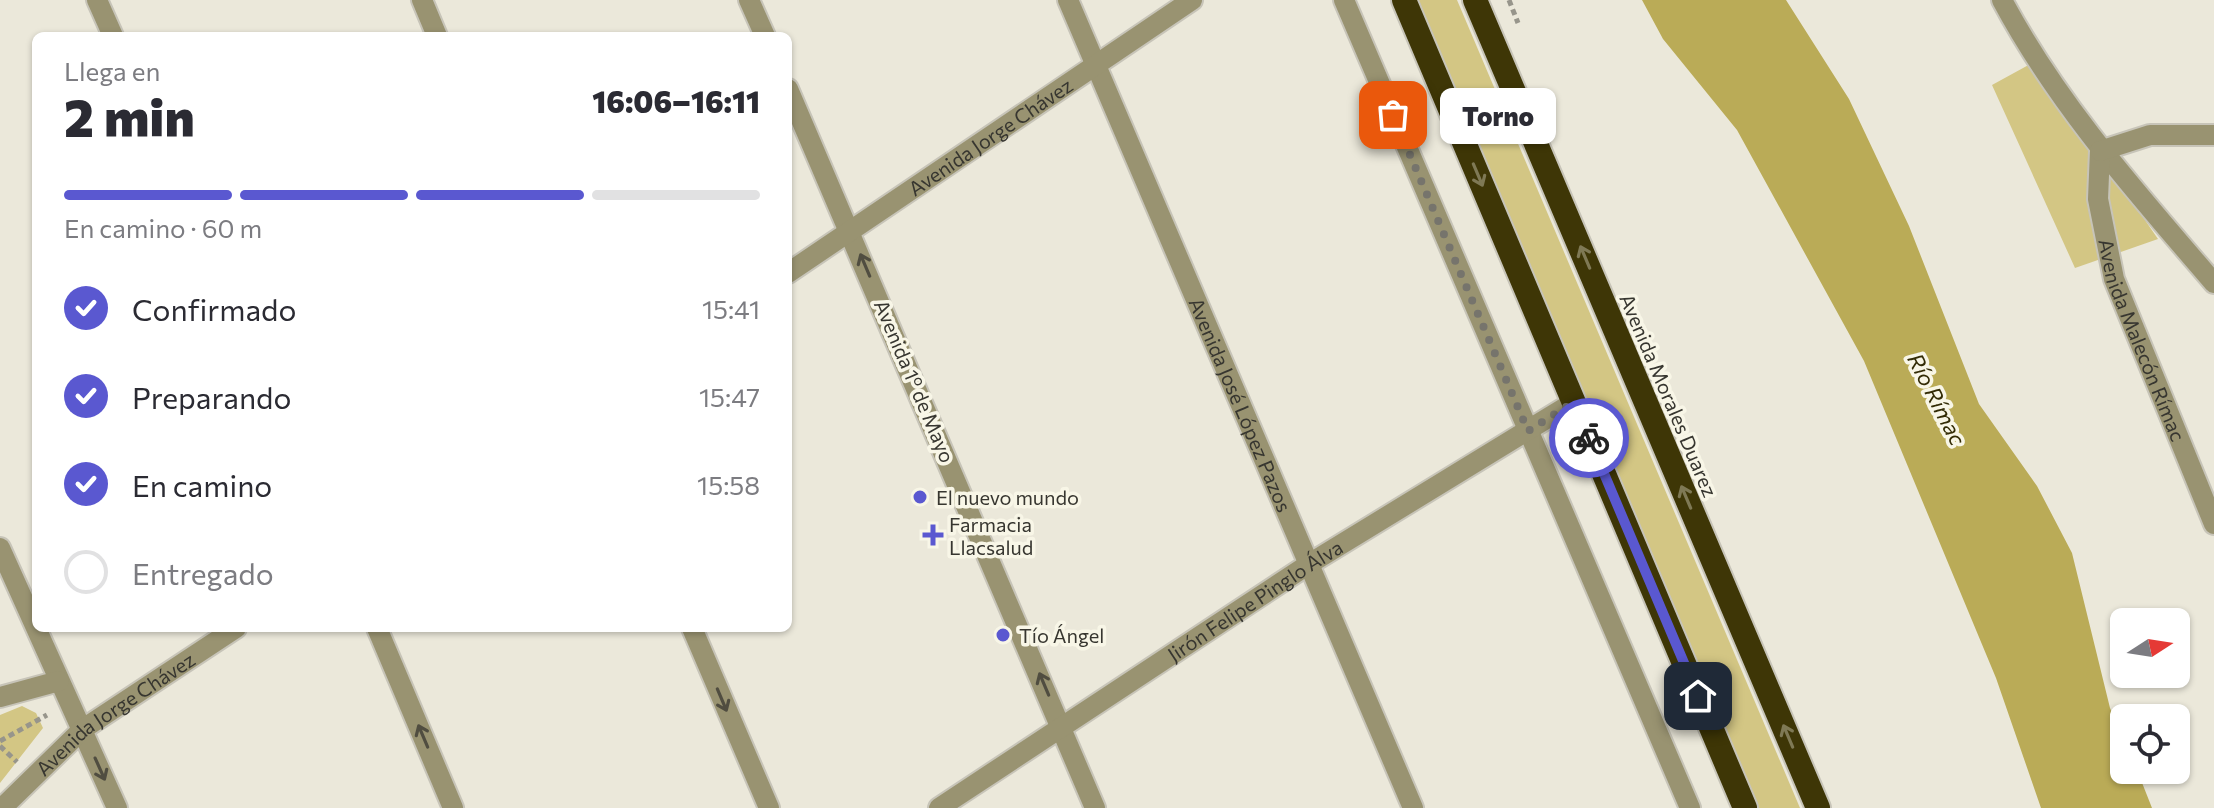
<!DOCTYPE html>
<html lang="es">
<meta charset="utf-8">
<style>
:root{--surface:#fff;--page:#f2f2f3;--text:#2b2b33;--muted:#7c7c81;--line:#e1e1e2;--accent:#5a58d0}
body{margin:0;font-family:Commissioner,sans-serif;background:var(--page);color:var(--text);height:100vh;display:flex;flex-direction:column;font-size:30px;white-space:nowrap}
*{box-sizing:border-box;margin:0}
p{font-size:26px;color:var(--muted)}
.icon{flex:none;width:44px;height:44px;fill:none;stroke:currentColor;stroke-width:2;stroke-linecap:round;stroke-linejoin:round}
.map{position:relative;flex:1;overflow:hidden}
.drawer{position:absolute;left:32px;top:32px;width:760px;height:600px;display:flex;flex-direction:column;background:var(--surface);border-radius:12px;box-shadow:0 2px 6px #0004}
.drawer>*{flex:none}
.needle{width:52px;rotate:78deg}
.fabs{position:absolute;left:2110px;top:608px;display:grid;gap:16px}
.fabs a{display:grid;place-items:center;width:80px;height:80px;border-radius:12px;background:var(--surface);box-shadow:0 2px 6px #0004;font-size:40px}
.pin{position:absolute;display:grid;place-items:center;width:68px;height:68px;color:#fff;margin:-34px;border-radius:16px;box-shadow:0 4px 12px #0006}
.courier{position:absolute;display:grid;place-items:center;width:80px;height:80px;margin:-40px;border:6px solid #5a58d0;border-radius:50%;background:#fff;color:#222;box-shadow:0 2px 10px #0007}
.bubble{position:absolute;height:56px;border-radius:12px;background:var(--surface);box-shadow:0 2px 6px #0004;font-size:26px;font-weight:800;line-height:56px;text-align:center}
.overview em{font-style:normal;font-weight:800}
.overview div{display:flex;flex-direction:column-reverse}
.overview{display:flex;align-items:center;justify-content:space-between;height:136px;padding:0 32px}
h1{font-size:52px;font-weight:800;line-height:60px}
.bar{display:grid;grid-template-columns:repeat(4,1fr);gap:12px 8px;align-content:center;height:96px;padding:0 32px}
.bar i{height:10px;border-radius:6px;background:var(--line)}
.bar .active{background:var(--accent)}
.bar p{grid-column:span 4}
ol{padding:0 32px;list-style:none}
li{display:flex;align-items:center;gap:24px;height:88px}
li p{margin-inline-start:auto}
li .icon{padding:8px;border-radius:50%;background:var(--accent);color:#fff;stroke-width:4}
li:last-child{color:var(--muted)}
li i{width:44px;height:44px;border:4px solid var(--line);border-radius:50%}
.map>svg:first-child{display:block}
</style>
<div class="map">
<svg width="2214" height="808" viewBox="0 0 2214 808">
<rect width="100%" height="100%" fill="#ebe8da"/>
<path fill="#d3c684" d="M1417,0H1457L1800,808H1758Z
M2036,61L2158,239L2075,268L1992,85Z
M22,706L36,713L43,728L0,783V715Z"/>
<path fill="#baab57" d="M1642,0H1786L1849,99L1909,226L1979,404L2037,486L2072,553L2110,708L2124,741V770H2137L2152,808H2041L1996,678L1864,361L1737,130L1663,39Z"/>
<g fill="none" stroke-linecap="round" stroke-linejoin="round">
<g stroke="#c7c4b8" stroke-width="24">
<g id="minor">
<path d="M97,0L113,36"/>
<path d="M422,0L437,36"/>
<path d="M749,0L765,36"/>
<path id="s1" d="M1068,0L1413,808"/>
<path d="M1344,0L1690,808"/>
<path d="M2002,0C2058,105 2137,193 2214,283"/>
<path d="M788,89L1095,808"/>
<path id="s2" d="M2100,151L2098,199L2114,279L2214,524"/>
<path d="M2100,151L2150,135H2214"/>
<path id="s3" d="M788,273L1192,0"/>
<path d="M0,548L117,808"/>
<path d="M377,628L453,808"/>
<path d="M692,628L769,808"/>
<path d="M0,697L59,681"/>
<path id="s4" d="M2,808L83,729L236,628"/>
<path id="s5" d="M939,808L1309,564L1574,402"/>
</g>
</g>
<g stroke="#c7c4b8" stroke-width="28">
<path id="highway" d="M1404,0L1745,808
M1475,0L1818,808"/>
</g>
<path stroke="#97958b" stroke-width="5" stroke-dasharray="6 4" stroke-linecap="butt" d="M1509,0L1518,23
M0,741L47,715
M0,746L17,762"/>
<use href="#minor" stroke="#999371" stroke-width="20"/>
<use href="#highway" stroke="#3e3606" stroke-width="24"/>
</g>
<defs><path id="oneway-shaft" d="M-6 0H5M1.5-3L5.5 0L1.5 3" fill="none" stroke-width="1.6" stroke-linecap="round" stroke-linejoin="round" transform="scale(2)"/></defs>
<g stroke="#7f7955">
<use href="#oneway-shaft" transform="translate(1478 175) rotate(67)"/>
<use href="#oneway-shaft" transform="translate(1585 257) rotate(-113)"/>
<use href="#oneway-shaft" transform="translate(1686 497) rotate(-113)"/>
<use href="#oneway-shaft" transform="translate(1788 736) rotate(-113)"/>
</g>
<g stroke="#504d40">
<use href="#oneway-shaft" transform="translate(865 265) rotate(-113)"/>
<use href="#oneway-shaft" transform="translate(1044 684) rotate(-113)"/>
<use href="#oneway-shaft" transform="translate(722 700) rotate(67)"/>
<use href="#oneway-shaft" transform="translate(423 736) rotate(-113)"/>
<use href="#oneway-shaft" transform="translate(100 769) rotate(66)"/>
</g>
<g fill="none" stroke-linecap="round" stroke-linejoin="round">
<path stroke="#76746c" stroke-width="8" stroke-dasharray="0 14.4" d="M1393,115L1528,431L1574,402L1589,438"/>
<path stroke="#5a58d0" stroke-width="10" d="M1589,438L1698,696"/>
</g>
<g fill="#5a58d0" stroke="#f8f6e7" stroke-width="3">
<circle cx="920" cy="497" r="8"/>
<path d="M929 523h8v8h8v8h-8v8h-8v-8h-8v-8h8z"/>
<circle cx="1003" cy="635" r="8"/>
</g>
<g text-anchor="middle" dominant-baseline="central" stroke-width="7" stroke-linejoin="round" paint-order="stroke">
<g font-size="20" fill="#373630" stroke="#f8f6e7">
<text stroke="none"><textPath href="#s3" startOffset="244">Avenida Jorge Chávez</textPath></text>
<text stroke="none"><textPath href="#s2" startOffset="196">Avenida Malecón Rímac</textPath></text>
<text transform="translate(915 381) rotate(67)">Avenida 1º de Mayo</text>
<text transform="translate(1669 395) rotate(67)">Avenida Morales Duarez</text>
<text stroke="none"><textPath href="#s1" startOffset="440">Avenida José López Pazos</textPath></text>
<text stroke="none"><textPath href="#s5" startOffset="378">Jirón Felipe Pinglo Álva</textPath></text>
<text stroke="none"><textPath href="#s4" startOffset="148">Avenida Jorge Chávez</textPath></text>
</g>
<g font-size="20" fill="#373630" stroke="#f8f6e7" text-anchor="start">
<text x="936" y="497">El nuevo mundo</text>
<text x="949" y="524">Farmacia<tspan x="949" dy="23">Llacsalud</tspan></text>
<text x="1019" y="635">Tío Ángel</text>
</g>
<g font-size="22" font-style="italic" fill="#332c06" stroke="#f8f6e7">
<text transform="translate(1937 399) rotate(63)">Río Rímac</text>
</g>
</g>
</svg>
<div class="fabs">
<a><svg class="needle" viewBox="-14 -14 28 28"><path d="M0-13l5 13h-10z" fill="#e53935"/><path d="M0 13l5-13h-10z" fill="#7c7c81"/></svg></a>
<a><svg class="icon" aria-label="locate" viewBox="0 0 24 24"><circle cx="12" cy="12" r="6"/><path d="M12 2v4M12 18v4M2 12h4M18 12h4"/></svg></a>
</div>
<div class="pin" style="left:1393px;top:115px;background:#ea580c"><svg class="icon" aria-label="bag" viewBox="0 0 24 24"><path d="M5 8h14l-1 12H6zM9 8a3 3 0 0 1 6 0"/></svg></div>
<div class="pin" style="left:1698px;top:696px;background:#1f2937"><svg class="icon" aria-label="home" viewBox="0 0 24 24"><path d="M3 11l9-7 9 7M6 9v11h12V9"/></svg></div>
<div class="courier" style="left:1589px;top:438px"><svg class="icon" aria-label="bike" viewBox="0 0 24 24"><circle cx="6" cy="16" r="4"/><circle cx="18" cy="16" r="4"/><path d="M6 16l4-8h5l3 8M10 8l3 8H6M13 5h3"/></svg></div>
<div class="bubble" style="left:1440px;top:88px;width:116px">Torno</div>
<section class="drawer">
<div class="overview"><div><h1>2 min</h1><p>Llega en</p></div><em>16:06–16:11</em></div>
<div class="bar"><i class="active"></i><i class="active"></i><i class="active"></i><i></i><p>En camino · 60 m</p></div>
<ol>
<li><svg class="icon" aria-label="check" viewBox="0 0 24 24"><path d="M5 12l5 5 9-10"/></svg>Confirmado<p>15:41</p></li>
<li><svg class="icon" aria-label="check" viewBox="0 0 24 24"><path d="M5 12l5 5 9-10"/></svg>Preparando<p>15:47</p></li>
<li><svg class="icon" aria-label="check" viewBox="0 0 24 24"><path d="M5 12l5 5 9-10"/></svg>En camino<p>15:58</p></li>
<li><i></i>Entregado</li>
</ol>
</section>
</div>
